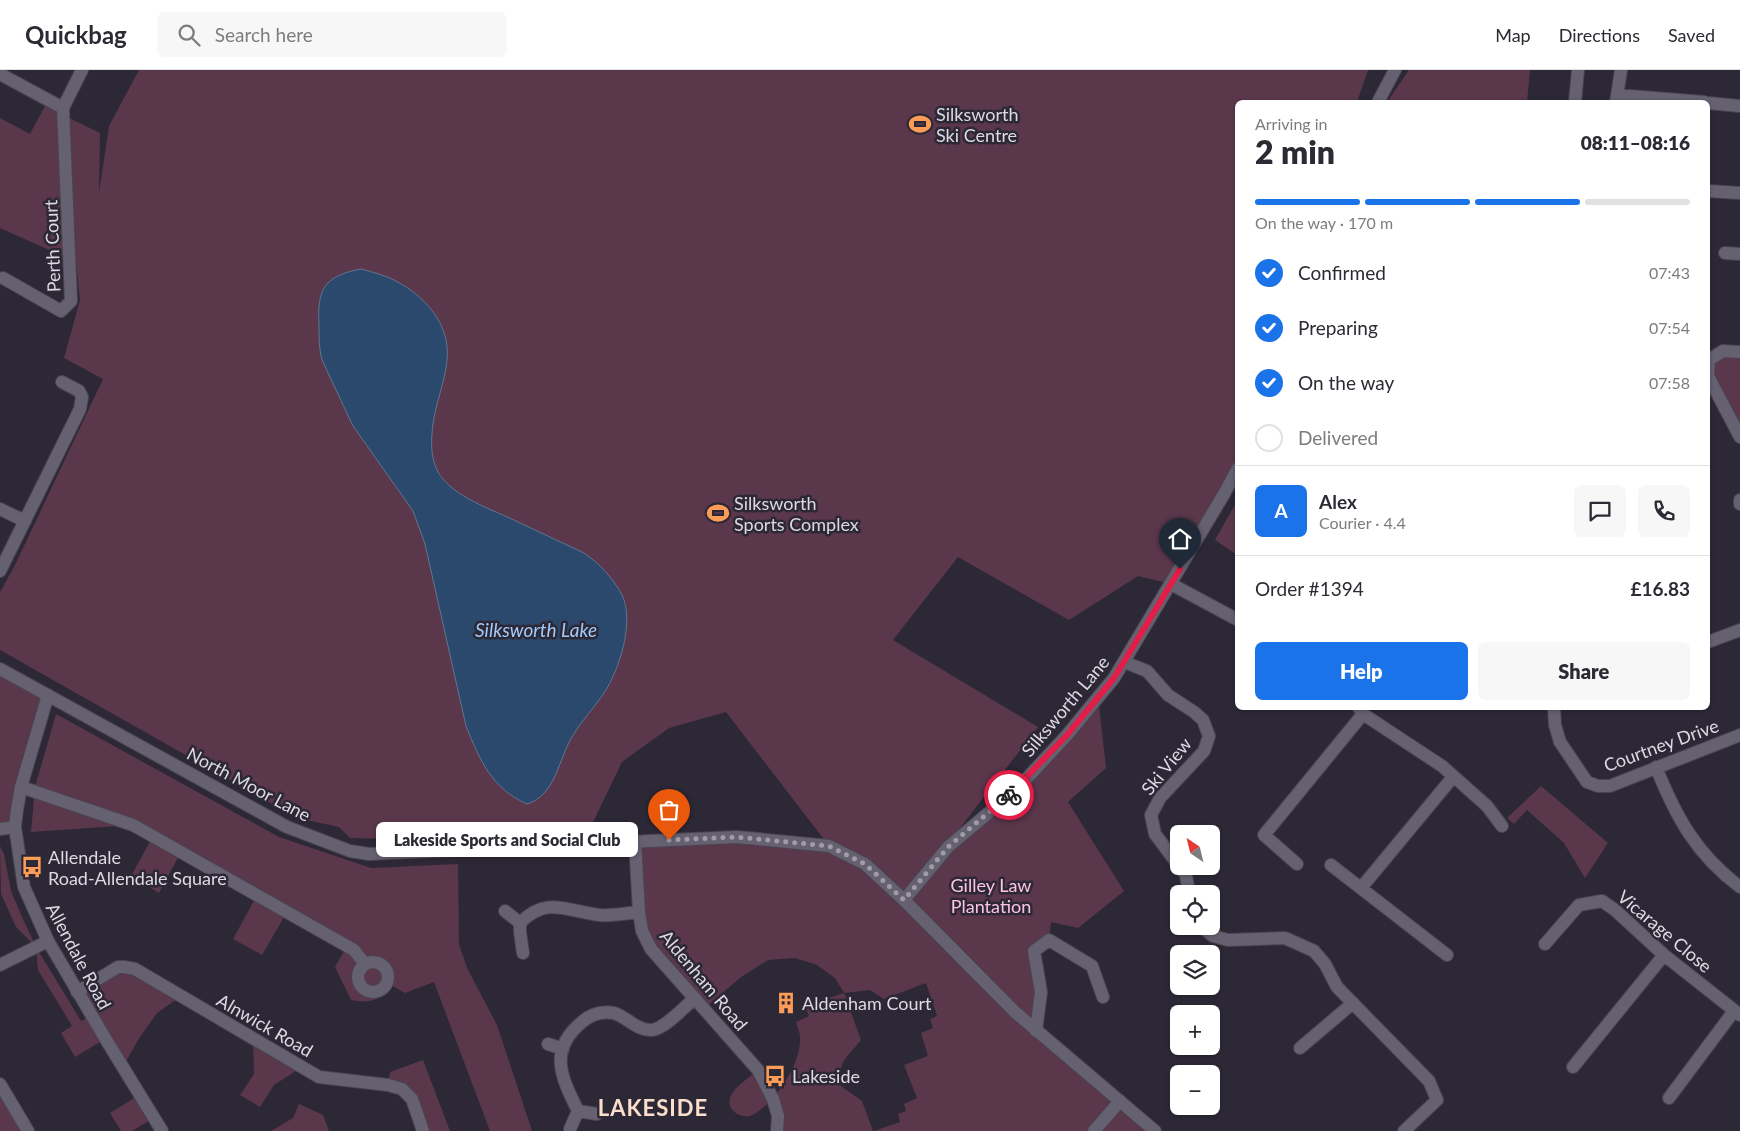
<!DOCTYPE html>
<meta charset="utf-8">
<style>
:root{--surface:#fff;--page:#f7f7f7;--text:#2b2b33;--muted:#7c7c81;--line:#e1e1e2;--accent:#1a73e8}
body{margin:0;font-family:Lato,sans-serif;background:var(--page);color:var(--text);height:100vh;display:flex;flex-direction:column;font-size:19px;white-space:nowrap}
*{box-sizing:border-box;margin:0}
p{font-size:16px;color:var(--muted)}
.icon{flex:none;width:28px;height:28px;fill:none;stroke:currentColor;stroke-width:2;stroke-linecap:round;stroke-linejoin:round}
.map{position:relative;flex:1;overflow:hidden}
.details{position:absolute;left:1235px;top:30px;width:475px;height:610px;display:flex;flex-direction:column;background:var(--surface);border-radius:8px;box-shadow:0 1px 4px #0004}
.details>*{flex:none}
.needle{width:32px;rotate:325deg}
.tools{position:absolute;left:1170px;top:755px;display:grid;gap:10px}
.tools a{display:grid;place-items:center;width:50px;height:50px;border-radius:8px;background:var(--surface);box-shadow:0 1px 4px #0004;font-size:25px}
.pin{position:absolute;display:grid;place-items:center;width:42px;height:42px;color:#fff;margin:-51px -21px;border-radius:50% 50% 50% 0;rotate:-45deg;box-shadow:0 0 5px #0007}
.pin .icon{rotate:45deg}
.courier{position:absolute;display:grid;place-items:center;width:50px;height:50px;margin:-25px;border:4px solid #e11d48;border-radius:50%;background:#fff;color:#222;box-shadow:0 1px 6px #0007}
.bubble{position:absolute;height:35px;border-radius:8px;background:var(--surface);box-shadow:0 1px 4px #0004;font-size:16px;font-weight:800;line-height:35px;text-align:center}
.overview em{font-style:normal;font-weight:800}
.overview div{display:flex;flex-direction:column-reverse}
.overview{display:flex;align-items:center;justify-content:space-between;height:85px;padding:0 20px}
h1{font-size:32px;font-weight:800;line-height:38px}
.bar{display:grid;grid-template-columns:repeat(4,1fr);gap:8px 5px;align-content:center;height:60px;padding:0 20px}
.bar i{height:6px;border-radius:4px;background:var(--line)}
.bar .current{background:var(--accent)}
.bar p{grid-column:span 4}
.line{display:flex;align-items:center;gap:12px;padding:0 20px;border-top:1px solid var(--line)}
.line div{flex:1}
.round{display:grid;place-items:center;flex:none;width:52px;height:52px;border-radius:8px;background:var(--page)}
ol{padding:0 20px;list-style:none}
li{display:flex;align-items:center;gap:15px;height:55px}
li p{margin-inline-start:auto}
li .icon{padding:5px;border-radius:50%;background:var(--accent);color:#fff;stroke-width:4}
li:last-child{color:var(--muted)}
li i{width:28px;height:28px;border:2px solid var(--line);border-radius:50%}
.button{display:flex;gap:10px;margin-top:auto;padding:10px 20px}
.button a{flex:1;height:58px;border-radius:8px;background:var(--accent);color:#fff;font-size:20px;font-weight:800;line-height:58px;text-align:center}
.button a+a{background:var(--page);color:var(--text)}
header{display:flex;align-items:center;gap:30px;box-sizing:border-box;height:70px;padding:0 25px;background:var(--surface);border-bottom:1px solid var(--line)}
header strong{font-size:24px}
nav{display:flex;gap:28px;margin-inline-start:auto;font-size:18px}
.search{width:350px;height:45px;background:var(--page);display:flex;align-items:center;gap:12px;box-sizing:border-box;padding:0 18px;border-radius:8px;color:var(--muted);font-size:19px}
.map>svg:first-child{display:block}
</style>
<header>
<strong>Quickbag</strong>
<div class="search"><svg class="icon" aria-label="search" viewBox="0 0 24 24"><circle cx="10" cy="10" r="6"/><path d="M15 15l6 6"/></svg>Search here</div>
<nav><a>Map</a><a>Directions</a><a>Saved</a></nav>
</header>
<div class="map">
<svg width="1740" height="1061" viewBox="0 0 1740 1061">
<rect width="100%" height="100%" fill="#2c2836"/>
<path fill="#5b374b" d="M139,0H1368L1357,32H1238L1237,398L1171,514L1138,506L1069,550L958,487L893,570L1038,657L919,811L1018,718L1098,627L1106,698L1068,732L1124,821L1078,858L1051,852L1049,870L1034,881L1036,961L1155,1061H874L900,1052L898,1044L906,1041L904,1034L917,1028L904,995L928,986L921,963L933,958L930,949L937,946L926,913L884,929L870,920L844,923L861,970C847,988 837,991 841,1016L862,1031L873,1061H777L773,1029C767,1034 757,1044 750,1046C739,1048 727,1040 730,1028C733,1017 749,1008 758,1000L773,1028C786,1013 801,989 800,967C800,962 797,956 796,952L809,946L805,936L844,923L835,908L817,895L795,888L768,890L741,907L705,938L642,861L635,771L737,767L829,776L726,642L669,658L622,692L583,773L350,768L339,757L297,748L0,580V522L15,495L103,309L64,288L80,230L76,192L0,158V48L30,64L45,36L100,63L99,123L109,56Z
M1409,0H1530L1527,32H1387Z
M1740,286V358L1713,303C1713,284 1725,287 1740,286Z
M1237,431V485L1215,470Z
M0,599L48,625L15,757L0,759Z
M56,644L279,767L371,798L458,794L459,874L467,898L497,955L532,1061H490L434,912L405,923L391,915C379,932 370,933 351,930L335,897L347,876L287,842L262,885L233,869L257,825L181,782L159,823L131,806L153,766L133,755L31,762L35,717Z
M1541,716L1608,773L1585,808L1564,773L1527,740L1514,754L1507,748Z
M0,776L4,784L11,821L23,849L36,877L81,951L91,946L77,922L118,897L181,926L157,943L138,970L123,997L105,969L75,987L61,963L72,956L38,900L36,877L16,857L1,824Z
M253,968L302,997L274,1015L260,1037L240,1025L254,1004Z
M423,990L450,1061H423L412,1029L388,1015L390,1002Z
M0,1014L28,1061H0Z
M139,1025L154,1048L132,1061H121L110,1043Z
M299,1034L323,1045L329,1061H271L293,1048Z"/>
<path fill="#2b496d" stroke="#607490" d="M361,199C372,202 384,205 394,210C424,225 451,254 447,290C445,312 436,332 433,354C431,370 430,387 438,402C452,427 494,440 518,452C540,462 562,473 584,483C599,493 613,508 622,525C635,551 619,601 604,623C594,638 581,651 572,667C558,690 556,725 527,734C491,718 480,690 466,656L425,474L413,441L353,356L322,290C319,278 319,267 319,255C317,219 324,206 361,199Z"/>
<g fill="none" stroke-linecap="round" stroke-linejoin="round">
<g stroke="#494550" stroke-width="14">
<path id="street" d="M0,4L63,38
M1617,25L1704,32
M1575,32L1578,0
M1616,32L1621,0
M1708,33L1740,36
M1708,121L1740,123
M1725,183L1740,184
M3,208L61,241L71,231L63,38L82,0
M1740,282L1723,281L1709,290L1708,306L1740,367
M1740,430V434
M0,439L25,451
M0,501L80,339L82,327L79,321L62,312
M1171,514L1238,550
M1708,572L1740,560
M1124,592L1147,601L1168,625L1194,642L1203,650L1209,666L1204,681L1160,728L1151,745L1155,764L1179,796
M1359,638L1363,644L1442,696L1487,736L1502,756
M1554,638L1555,655L1560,672L1587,712L1598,716H1610L1740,665
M1656,697C1676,747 1696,784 1740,817
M21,717L133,755L354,880L365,894
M0,759L15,757
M635,771L639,842L642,861L651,879L758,1000L773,1029L778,1046L777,1061
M1297,794L1264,765L1363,644
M1331,795L1447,885
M1179,796L1186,805L1189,824
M1361,818L1453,707
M505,841L520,853
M1201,856L1213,866L1228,870L1285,868L1314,881L1325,894L1337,917L1429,1011L1437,1030L1404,1061
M1545,874L1579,835L1602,831L1615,840L1664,885L1740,945
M523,883L520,862V853C547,825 569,842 600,845C613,846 626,843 639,842
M358 907a15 15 0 1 1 30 0a15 15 0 1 1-30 0Z
M0,895L48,871
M77,922L118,897H124L135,899L319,1007L388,1015L402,1019L412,1029L423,1061
M1036,961L1041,922L1034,881L1049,870L1092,896L1103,927
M548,974L563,979
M1300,978L1353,933
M1573,997L1664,885
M0,1014L28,1061
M1669,1028L1734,941
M578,1041C562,1008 547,981 582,952C591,944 602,941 614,943C627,947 637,961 652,960C666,958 684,937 695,928
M570,1059L578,1041L597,1044
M1094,1061L1120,1031"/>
</g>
<g stroke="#494550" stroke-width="14">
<path id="secondary" d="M1378,32L1395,0
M0,599L287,757L350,781L369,784L737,767L829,776L865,794L904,830L1015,942L1155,1061
M48,625L21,717L17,740L15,757L24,817L48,871L105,968L162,1061
M904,830L948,777L1018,718L1067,665L1114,608L1224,424L1238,398"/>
</g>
<use href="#street" stroke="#666171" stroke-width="12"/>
<use href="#secondary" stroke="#666171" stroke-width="12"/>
</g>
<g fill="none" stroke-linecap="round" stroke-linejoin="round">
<path stroke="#9f9ca6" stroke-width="5" stroke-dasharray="0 9" d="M669,770L737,767L829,776L865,794L904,830L948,777L1009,725"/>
<path stroke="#e11d48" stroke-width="6" d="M1009,725L1067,665L1114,608L1180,499"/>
</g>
<defs>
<g id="stadium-bare" transform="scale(1.725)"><path d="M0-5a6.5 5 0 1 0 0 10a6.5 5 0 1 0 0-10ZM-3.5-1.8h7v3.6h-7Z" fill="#fd9c57" stroke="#2c2836" stroke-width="2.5" paint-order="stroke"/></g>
<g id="bus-bare" transform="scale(1.725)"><path d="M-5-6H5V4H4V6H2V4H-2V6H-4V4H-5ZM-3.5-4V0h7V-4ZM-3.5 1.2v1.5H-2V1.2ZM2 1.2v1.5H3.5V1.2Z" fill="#fd9c57" stroke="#2c2836" stroke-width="2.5" paint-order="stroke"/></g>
<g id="building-bare" transform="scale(1.725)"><path d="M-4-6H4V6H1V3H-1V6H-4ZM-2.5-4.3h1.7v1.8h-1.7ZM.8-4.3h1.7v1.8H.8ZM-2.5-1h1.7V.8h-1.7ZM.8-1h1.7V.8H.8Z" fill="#fd9c57" stroke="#2c2836" stroke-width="2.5" paint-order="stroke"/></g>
</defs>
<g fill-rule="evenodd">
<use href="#stadium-bare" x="920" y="54"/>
<use href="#stadium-bare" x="718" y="443"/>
<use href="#bus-bare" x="32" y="797"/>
<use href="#building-bare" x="786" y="933"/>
<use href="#bus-bare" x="775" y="1006"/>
</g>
<g text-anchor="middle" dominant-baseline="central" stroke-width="5" stroke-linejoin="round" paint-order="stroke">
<g font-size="18" fill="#dddae3" stroke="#2c2836" text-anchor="start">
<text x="936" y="44">Silksworth<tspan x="936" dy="21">Ski Centre</tspan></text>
<text x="734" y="433">Silksworth<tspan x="734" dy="21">Sports Complex</tspan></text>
<text x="48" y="787">Allendale<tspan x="48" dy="21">Road-Allendale Square</tspan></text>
<text x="802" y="933">Aldenham Court</text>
<text x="792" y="1006">Lakeside</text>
</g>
<g font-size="18" fill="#dddae3" stroke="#2c2836">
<text transform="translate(52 176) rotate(-92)">Perth Court</text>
<text transform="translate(1065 636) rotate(-50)">Silksworth Lane</text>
<text transform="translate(1661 675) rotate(-20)">Courtney Drive</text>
<text transform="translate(1166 696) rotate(-51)">Ski View</text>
<text transform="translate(249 714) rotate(28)">North Moor Lane</text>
<text transform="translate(1665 861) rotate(40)">Vicarage Close</text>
<text transform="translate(79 886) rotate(62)">Allendale Road</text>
<text transform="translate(704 910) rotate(50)">Aldenham Road</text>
<text transform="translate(265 955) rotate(30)">Alnwick Road</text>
</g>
<g font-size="18" fill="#fec2e2" stroke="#2c2836">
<text x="991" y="815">Gilley Law<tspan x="991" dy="21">Plantation</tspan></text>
</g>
<g font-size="19" font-style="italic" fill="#a1c9f9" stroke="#2c2836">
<text x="536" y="559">Silksworth Lake</text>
</g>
<g font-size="22" font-weight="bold" letter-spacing="1" fill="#fbdecc" stroke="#2c2836">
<text x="653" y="1037">LAKESIDE</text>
</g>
</g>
</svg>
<div class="tools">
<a><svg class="needle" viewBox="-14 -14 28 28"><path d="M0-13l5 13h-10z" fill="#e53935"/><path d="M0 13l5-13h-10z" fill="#7c7c81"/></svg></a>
<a><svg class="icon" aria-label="locate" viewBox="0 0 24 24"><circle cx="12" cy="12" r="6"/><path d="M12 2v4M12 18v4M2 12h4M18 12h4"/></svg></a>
<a><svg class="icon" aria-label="layers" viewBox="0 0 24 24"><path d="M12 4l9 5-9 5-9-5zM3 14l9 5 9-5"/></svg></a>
<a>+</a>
<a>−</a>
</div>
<div class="pin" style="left:669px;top:770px;background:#ea580c"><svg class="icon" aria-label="bag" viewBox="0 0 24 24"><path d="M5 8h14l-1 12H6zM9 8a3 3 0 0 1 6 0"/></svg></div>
<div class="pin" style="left:1180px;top:499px;background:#1f2937"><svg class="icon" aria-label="home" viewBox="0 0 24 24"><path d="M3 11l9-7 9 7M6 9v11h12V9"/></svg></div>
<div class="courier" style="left:1009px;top:725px"><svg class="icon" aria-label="bike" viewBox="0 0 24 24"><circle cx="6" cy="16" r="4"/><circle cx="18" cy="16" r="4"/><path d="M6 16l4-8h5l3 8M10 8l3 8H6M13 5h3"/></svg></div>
<div class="bubble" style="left:376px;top:752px;width:262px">Lakeside Sports and Social Club</div>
<section class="details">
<div class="overview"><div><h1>2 min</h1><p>Arriving in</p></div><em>08:11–08:16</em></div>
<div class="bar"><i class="current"></i><i class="current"></i><i class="current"></i><i></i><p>On the way · 170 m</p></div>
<ol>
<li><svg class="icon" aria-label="check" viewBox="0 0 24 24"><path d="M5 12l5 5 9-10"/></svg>Confirmed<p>07:43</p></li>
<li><svg class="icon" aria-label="check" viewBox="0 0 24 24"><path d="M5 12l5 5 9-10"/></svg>Preparing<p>07:54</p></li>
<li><svg class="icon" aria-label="check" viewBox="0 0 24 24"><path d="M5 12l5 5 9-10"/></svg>On the way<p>07:58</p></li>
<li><i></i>Delivered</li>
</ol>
<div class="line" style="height:90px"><b class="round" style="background:var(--accent);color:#fff">A</b><div><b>Alex</b><p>Courier · 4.4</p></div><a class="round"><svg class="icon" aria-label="chat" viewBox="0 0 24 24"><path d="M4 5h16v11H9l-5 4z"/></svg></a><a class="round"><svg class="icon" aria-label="phone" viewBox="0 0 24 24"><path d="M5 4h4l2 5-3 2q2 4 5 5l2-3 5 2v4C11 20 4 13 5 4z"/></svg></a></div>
<div class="line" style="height:65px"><div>Order #1394</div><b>£16.83</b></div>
<div class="button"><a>Help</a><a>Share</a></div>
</section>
</div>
